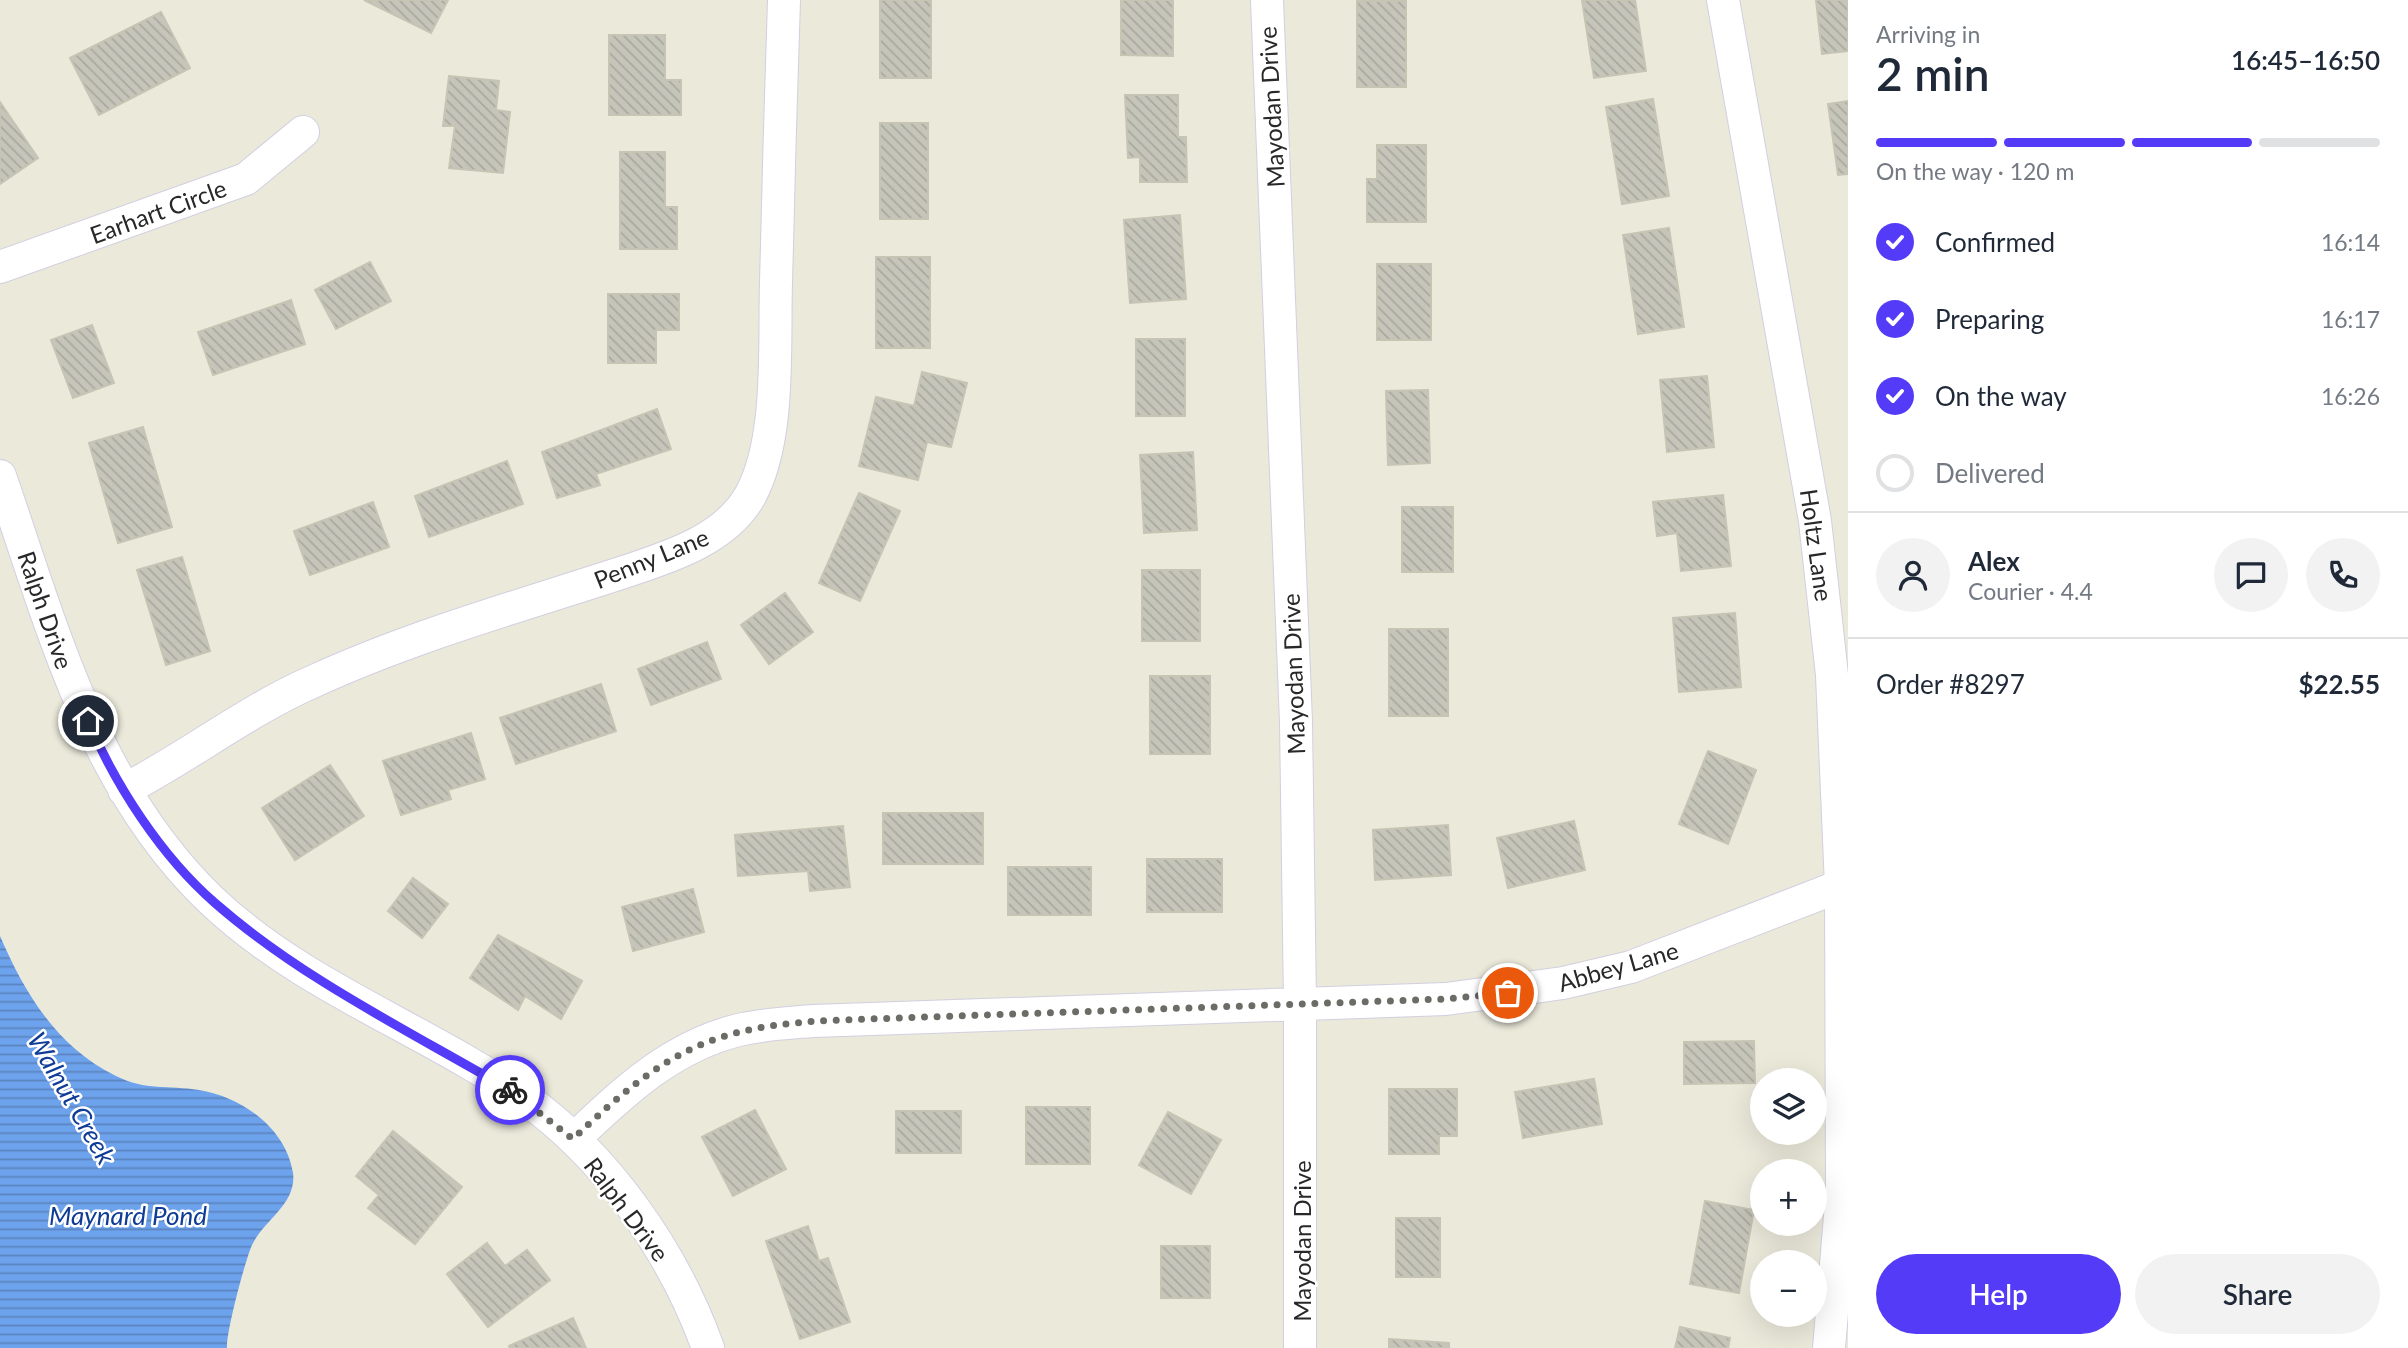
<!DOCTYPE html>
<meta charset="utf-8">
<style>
:root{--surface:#fff;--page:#f2f2f3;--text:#1f2937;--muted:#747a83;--line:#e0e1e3;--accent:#543bf7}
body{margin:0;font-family:Lato,sans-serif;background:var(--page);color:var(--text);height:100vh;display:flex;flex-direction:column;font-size:26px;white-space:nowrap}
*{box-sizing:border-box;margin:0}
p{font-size:23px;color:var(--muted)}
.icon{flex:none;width:38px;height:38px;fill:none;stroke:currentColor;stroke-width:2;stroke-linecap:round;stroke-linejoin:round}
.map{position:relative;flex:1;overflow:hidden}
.sheet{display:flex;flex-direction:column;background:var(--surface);width:560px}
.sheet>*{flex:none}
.tools{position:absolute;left:1750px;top:1068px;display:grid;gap:14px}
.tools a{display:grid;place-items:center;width:77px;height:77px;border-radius:50%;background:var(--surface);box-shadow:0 7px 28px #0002;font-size:35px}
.pin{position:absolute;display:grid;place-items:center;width:60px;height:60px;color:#fff;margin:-30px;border:4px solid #fff;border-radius:50%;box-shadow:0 2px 7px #0007}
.courier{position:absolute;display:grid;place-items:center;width:70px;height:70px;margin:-35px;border:5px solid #543bf7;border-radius:50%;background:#fff;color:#222;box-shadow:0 2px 9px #0007}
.headline em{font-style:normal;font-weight:600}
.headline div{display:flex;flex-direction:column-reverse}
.headline{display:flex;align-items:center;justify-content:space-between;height:119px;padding:0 28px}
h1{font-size:46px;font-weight:600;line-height:52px}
.bar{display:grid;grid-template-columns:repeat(4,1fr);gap:10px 7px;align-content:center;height:84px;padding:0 28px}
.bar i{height:9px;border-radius:5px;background:var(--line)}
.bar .current{background:var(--accent)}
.bar p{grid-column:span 4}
.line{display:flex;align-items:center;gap:18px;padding:0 28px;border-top:2px solid var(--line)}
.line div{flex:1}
.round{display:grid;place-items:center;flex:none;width:74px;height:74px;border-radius:37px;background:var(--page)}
ol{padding:0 28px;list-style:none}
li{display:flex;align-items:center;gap:21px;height:77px}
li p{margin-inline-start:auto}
li .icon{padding:7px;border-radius:50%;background:var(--accent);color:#fff;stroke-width:4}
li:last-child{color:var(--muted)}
li i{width:38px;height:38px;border:4px solid var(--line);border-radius:50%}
.primary-button{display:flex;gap:14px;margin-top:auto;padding:14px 28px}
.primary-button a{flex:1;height:80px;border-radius:42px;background:var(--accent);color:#fff;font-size:28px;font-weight:600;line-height:80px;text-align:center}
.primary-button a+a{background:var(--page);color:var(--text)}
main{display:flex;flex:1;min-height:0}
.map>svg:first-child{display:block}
</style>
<main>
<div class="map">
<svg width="1848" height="1348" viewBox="0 0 1848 1348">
<defs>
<pattern id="water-rules" width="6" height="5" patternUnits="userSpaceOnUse" patternTransform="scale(1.75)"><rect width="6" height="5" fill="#6da2ec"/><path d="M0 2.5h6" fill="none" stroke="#5a84bf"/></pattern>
<pattern id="building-back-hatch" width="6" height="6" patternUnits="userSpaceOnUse" patternTransform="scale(1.75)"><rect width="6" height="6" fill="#c6c5ba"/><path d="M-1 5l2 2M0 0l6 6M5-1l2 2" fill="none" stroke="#aaa9a0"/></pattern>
</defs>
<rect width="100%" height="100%" fill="#ebe9da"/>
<path fill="url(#water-rules)" d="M0,936C25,994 57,1047 116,1076C146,1091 168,1085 199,1090C242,1097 286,1128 293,1173C297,1204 264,1220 252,1245C245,1261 226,1332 227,1348H0Z"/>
<path fill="url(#building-back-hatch)" stroke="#c6c5b4" stroke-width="2" d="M364,0H448L431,33Z
M880,0H931V78H880Z
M1121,0H1173V56L1121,55Z
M1582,0H1635L1646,71L1594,78Z
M1816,0H1848V51L1822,54Z
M1357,1H1406V87H1357Z
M161,12L190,68L99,115L70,58Z
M609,35H665V80H681V115H609Z
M449,76L499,81L496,110L510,112L503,173L449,168L455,126H443Z
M1125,95H1178V137H1186L1187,182H1140V157L1128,158Z
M1653,99L1669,196L1622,204L1606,107Z
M1848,101V174L1838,175L1828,104Z
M0,102L38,158L0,184Z
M880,123H928V219H880Z
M1377,145H1426V222H1367V179H1377Z
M620,152H665V207H677V249H620Z
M1180,215L1186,299L1130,303L1124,220Z
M1669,228L1684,327L1638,334L1623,235Z
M876,257H930V348H876Z
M370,262L391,301L336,329L315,290Z
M1377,264H1431V340H1377Z
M608,294H679V330H656V363H608Z
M291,300L305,344L213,375L198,332Z
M92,325L114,383L73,398L51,340Z
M1136,339H1185V416H1136Z
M922,372L967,383L951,447L927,442L918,480L859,466L876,397L914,406Z
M1707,376L1714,447L1667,452L1660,380Z
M1428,390L1430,463L1388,465L1386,391Z
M657,409L671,449L596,474L600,485L557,498L542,452Z
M143,427L172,527L118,543L89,443Z
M1193,452L1197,530L1144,533L1140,455Z
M507,461L523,504L429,537L415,496Z
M859,493L900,511L860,601L819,583Z
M1723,495L1731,566L1681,571L1677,533L1657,536L1653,502Z
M373,502L389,547L310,575L294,531Z
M1402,507H1453V572H1402Z
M182,557L210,651L166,665L137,570Z
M1142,570H1200V641H1142Z
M785,593L813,632L769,664L741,625Z
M1735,613L1741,687L1679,692L1673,618Z
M1389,629H1448V716H1389Z
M707,642L721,679L651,705L638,669Z
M1150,676H1210V754H1150Z
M601,684L616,731L516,764L500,718Z
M471,733L485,779L448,790L451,799L401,815L383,761Z
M1708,751L1756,770L1728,844L1679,824Z
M330,765L364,816L295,860L262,808Z
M883,813H983V864H883Z
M1574,821L1585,870L1508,888L1497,838Z
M1448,825L1451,875L1375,880L1373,830Z
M843,826L850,887L810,891L808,871L738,876L735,835Z
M1147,859H1222V912H1147Z
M1008,867H1091V915H1008Z
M413,878L448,904L422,938L388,911Z
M693,889L704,932L633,951L622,907Z
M498,935L582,981L561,1019L525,996L518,1010L470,978Z
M1754,1041L1755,1083L1684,1084V1042Z
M1594,1079L1602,1124L1523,1138L1515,1092Z
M1389,1089H1457V1136H1439V1154H1389Z
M1026,1107H1090V1164H1026Z
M755,1110L786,1169L733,1196L702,1137Z
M896,1111H961V1153H896Z
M1168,1112L1221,1140L1191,1194L1139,1165Z
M393,1131L462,1187L415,1244L368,1208L379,1195L356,1176Z
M1705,1201L1754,1210L1739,1293L1690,1284Z
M1396,1218H1440V1277H1396Z
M808,1226L819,1261L828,1258L850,1322L800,1339L766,1241Z
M487,1243L505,1266L527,1250L550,1280L488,1327L447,1274Z
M1161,1246H1210V1298H1161Z
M573,1318L586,1348H510L509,1346Z
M1680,1327L1730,1338L1728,1348H1675Z
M1389,1339L1449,1343V1348H1389Z"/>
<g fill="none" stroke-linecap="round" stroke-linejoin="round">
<g stroke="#d2cfe1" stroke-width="34">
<path id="minor" d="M1267,0L1296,722L1300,1003V1348
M1723,0L1815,521L1832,675L1841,886L1842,1192L1829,1348
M0,267L246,179L303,132
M0,476C52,626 93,788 212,901C302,986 423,1028 523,1097C607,1156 674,1253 708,1348
M124,790C188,757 246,711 312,682C412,636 520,606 624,572C669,557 725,540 750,496C781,440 774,346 776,283C778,189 781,94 784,0
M574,1139C623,1092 674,1044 743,1029C766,1024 790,1023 813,1021L1446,999L1563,983L1631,967L1848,883"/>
</g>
<use href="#minor" stroke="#fff" stroke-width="32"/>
</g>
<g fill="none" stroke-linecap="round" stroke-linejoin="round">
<path stroke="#6c6c66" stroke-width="7" stroke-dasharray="0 12.6" d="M510,1090L573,1139C665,1051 711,1025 840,1020L1446,999L1508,993"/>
<path stroke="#543bf7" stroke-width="9" d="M88,721C116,786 161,856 215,903C302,979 411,1032 510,1090"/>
</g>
<g text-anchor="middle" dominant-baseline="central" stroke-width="5" stroke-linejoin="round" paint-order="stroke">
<g font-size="24" fill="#282828" stroke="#fff">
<text transform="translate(1271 107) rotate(-93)">Mayodan Drive</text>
<text transform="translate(158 211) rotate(-20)">Earhart Circle</text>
<text transform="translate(1817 545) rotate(82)">Holtz Lane</text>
<text transform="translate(651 558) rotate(-22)">Penny Lane</text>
<text transform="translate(46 610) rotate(71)">Ralph Drive</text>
<text transform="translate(1293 674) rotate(-92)">Mayodan Drive</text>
<text transform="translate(1618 966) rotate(-16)">Abbey Lane</text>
<text transform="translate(627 1209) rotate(53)">Ralph Drive</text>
<text transform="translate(1301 1241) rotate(-90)">Mayodan Drive</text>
</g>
<g font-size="26" font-style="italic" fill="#0f3c96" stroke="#fff">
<text transform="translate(72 1098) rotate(60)">Walnut Creek</text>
<text x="128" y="1215">Maynard Pond</text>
</g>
</g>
</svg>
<div class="tools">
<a><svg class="icon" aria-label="layers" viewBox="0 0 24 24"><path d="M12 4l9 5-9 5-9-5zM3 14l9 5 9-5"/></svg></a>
<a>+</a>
<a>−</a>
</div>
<div class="pin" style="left:1508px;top:993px;background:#ea580c"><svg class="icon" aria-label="bag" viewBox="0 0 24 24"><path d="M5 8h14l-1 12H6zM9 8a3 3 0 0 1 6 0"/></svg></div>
<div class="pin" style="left:88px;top:721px;background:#1f2937"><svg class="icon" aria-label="home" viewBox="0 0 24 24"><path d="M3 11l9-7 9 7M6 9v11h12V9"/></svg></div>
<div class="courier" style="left:510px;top:1090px"><svg class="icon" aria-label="bike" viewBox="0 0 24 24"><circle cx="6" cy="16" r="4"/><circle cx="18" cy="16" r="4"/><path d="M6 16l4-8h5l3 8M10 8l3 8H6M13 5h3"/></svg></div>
</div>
<section class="sheet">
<div class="headline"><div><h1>2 min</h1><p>Arriving in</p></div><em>16:45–16:50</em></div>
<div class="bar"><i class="current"></i><i class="current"></i><i class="current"></i><i></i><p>On the way · 120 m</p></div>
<ol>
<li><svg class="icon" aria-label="check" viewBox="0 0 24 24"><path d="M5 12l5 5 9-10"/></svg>Confirmed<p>16:14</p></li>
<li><svg class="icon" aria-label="check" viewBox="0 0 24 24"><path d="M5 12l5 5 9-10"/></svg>Preparing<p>16:17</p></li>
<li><svg class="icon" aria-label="check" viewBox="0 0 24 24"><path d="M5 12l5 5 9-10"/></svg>On the way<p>16:26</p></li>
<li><i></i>Delivered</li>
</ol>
<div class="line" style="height:126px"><a class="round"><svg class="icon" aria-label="person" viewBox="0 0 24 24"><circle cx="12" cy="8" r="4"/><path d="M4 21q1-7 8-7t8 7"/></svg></a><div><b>Alex</b><p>Courier · 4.4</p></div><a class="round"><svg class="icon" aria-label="chat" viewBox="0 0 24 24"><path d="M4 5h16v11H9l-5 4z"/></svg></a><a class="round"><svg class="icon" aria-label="phone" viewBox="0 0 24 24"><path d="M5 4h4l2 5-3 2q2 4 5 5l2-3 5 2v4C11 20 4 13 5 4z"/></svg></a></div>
<div class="line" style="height:91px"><div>Order #8297</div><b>$22.55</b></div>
<div class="primary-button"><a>Help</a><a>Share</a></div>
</section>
</main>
